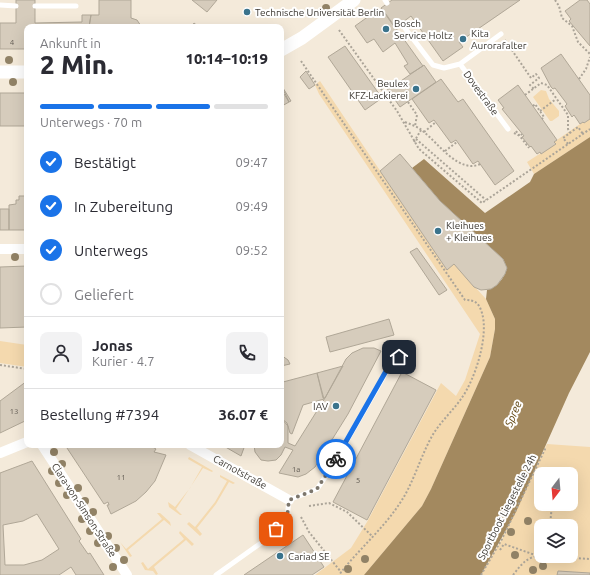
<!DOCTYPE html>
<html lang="de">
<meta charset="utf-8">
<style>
:root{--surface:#fff;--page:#f2f2f3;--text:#2b2b33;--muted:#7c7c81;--line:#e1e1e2;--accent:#1a73e8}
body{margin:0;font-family:Ubuntu,sans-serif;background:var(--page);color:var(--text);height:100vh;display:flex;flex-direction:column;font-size:15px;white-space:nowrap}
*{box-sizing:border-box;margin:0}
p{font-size:13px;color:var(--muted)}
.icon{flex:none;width:22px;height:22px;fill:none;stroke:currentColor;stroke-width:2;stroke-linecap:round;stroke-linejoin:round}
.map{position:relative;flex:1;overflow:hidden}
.side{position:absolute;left:24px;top:24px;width:260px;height:424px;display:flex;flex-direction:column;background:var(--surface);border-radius:8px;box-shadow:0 4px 16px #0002}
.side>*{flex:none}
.needle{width:26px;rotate:196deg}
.fabs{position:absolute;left:534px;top:467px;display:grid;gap:8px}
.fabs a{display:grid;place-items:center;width:44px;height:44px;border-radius:8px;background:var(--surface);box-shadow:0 4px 16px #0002;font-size:20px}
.pin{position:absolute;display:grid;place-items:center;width:34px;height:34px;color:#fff;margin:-17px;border-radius:8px;box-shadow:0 2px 6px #0006}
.courier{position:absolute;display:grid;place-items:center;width:40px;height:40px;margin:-20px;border:3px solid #1a73e8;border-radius:50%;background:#fff;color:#222;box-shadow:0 1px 5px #0007}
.head em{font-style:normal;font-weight:800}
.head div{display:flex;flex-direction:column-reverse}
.head{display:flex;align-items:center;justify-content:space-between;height:68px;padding:0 16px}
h1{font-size:26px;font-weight:800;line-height:30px}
.bar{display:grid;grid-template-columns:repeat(4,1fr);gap:6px 4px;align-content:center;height:48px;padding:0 16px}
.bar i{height:5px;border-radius:3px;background:var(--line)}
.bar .current{background:var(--accent)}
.bar p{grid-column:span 4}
.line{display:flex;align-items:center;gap:10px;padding:0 16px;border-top:1px solid var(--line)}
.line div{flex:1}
.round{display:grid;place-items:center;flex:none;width:42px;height:42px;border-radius:8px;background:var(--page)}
ol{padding:0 16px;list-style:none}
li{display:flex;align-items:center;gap:12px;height:44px}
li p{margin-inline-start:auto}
li .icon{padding:4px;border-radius:50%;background:var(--accent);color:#fff;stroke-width:4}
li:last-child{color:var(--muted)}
li i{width:22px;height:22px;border:2px solid var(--line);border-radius:50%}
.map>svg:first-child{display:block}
</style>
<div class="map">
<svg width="590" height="575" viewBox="0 0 590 575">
<rect width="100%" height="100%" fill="#f4eada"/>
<path fill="#f4d9ae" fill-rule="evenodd" d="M320,81L446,269L454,264L486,299L495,319V329L490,357L431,489L422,506L364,575H315L351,548L367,522L441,383L456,396L465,380L480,334L319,94L315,85Z
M541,90L546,91L549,99L559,111V116L552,121H550L533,97Z
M590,119V137L534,174L527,162L555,144L554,142L583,122L584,123Z
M0,341L27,345V367L0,363Z
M547,444L590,447V575H481L502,539ZM541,474H571V504H541ZM541,526H571V556H541Z
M189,457L213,471L212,472L203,468L176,509L182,515H180L169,507L168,502L175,507L190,488L202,467L188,459Z
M220,475L235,483L233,484L229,482L216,504L197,528L202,534L200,536L187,524L189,522L195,527L215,502L227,481L220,477Z
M157,513H160L170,522L171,526L164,520L128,550L132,556L130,557L120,542L126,549L162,519Z
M180,531L194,544L192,546L186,540L154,567L158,574L156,575L153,571L145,570L141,563L143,562L148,569L184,539L179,533Z"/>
<path fill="#a3895f" d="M590,137V352L569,393L516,512L481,575H364L422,506L431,489L490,357L495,329V319L486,299L487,290C497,287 504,279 507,268L503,259L440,201L412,168L424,159L485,213L530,182L534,174Z"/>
<path fill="#d6ccbc" stroke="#b0a797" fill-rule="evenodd" d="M16,0H35V23L82,22V15H91L89,27H27V49H0V23H16Z
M99,0H131V18L137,20L141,26L162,27H89L91,15H99Z
M192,0H217L207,12Z
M392,0H520L459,42L463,47L443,61L411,16L395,28L381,8Z
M580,0H587L590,4V46L569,21L571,19L565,11Z
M383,10L423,66L410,74L404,66L408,64L395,43L383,52L374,39L367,43L355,26L376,11L378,13Z
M194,23L199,27H191Z
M345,46L382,98L365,110L328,57Z
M561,54L590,95V119L584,123L583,122L580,124L574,115L572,117L565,106L567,104L555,88L553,89L551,87L541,68Z
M424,65L436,82L400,107L386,87L393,82L395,85Z
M306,71L315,85L309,89L300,77Z
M441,79L458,102L463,99L514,171L495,185L478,161L473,164L456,140L451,143L434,120L429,123L412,99Z
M518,85L557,140L554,142L556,144L541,154L540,152L537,154L531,146L530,147L522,137L524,136L502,109L504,108L498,100Z
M282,87L283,88L291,101L289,102Z
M281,89L289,102L282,106L281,104Z
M0,93H27V126H0Z
M400,154L440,201L503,259L507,268L505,274L497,285L491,289L481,290L474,287L454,264L447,270L380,171Z
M19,196H26L27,200V230H9V205L16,204V200H19Z
M0,209H9V230H0Z
M417,248L447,290L439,295L410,252Z
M27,266V327L0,328V267Z
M389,319L394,335L330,352L326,337Z
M363,348H374L381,351L348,414L315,467L306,474L298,477L279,473L293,450L285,447L281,455L276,460L268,461L261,460L255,452L254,445H281V418L288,426V443L295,446L325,398L346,359L352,353Z
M281,355L288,360L290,364L281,366Z
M343,366L325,398H323L317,373Z
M402,372L436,390L367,520L333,502Z
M317,373L324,399L303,405L292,434L290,433L287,423L281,418V386L283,382Z
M27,381V420L0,433V401Z
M65,445H149L156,449L154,452L166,455L155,481L146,492L136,501L111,514L107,505H109L108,502L104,504Z
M222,445H245L241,456Z
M32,461L81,539L79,541L88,554L90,553L104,575H76L71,567L59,575H0V473ZM37,514L59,549L42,560L24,565H5L3,525L23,521Z
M303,535L324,567L312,575H244Z
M558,571L590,573V575H557Z"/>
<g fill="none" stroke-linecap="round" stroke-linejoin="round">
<path stroke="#aba498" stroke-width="2" stroke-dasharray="2 2" stroke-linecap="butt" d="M555,0L559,6L562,18L572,26L578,42L590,54
M339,30L397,111L419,149L482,203L590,129
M505,40L531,78L536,74L539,78L530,85L534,89
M301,61L465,300C475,300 479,303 482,313C489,336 475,380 461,399C451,413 439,423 431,438C419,460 413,485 398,506C381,531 357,551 339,575
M579,79L586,69L590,57
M525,95L541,83L547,85L568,115V129L570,133
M408,102L417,115L415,126
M533,106L535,104L544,117L542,119
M540,111L556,99
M405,122C412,125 419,127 424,132C438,143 459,174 480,164
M516,131L529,148
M424,132L436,122
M514,133L520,136L522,134
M416,139L486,200
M414,142L421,130
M568,144L563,138L578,127L583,134
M445,151L457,142
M0,365L27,369
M309,506L329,503L347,512L372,536
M301,517L309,532L341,572
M550,526L552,504
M500,550L504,544L538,556
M543,556L590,559
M481,575L502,539L546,447
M513,575C521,565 527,556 541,556"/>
<path stroke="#fff" stroke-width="5" d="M385,0L387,3
M0,5L16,6
M35,6H76
M401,23L433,65L444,68L460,64L508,129
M460,64L501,34
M216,575L268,538L287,518L289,500L317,489L330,470L391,364L399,357"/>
<path stroke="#fff" stroke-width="10" d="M0,249H27
M42,445L127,575
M190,445L289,500
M0,453L27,442"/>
<path stroke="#fff" stroke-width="13" d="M281,50L302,38L354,0
M0,72H27"/>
</g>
<g fill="#918266">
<circle cx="326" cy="8" r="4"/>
<circle cx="9" cy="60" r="4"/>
<circle cx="13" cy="82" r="4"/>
<circle cx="15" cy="257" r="4"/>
<circle cx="54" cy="452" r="4"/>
<circle cx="62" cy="464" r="4"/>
<circle cx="52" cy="471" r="4"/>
<circle cx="59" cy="483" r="4"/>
<circle cx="78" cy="488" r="4"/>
<circle cx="67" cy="495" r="4"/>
<circle cx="85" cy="501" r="4"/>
<circle cx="93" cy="512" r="4"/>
<circle cx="82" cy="519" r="4"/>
<circle cx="528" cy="521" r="4"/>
<circle cx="90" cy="531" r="4"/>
<circle cx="511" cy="532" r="4"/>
<circle cx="108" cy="536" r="4"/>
<circle cx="98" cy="543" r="4"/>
<circle cx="116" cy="548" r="4"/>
<circle cx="515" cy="555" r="4"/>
<circle cx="365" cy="559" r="4"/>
<circle cx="124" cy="560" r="4"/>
<circle cx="543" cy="566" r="4"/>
<circle cx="113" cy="567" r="4"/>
<circle cx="348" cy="569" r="4"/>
<circle cx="533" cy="570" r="4"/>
</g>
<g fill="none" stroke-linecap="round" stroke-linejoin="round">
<path stroke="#7c766c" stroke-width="4" stroke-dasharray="0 7.2" d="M276,529L287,518L289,500L317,489L336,459"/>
<path stroke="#1a73e8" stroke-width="5" d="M336,459L390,364L399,357"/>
</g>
<g fill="#3a738c" stroke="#fff" stroke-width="1.5">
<circle cx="247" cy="12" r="4"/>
<circle cx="386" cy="29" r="4"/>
<circle cx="463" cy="39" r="4"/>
<circle cx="416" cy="89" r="4"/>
<circle cx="438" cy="231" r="4"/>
<circle cx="336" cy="406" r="4"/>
<circle cx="280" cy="556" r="4"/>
</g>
<g text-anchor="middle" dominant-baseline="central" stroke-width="4" stroke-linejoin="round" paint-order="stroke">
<g font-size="8" fill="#625c54">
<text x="12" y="42">4</text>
<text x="14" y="411">13</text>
<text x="296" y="469">1a</text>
<text x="121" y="477">11</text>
<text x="358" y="480">5</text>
</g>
<g font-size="10" fill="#3b3731" stroke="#fff" text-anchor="start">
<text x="255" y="12">Technische Universität Berlin</text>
<text x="394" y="23">Bosch<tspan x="394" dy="12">Service Holtz</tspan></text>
<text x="471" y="33">Kita<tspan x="471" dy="12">Aurorafalter</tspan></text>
<text x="408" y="83" text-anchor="end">Beulex<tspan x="408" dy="12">KFZ-Lackierei</tspan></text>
<text x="446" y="225">Kleihues<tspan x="446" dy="12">+ Kleihues</tspan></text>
<text x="328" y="406" text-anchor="end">IAV</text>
<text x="288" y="556">Cariad SE</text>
</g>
<g font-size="10" fill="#3b3731" stroke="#fff">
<text transform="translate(481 93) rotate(54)">Dovestraße</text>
<text transform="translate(240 472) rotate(29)">Carnotstraße</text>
<text transform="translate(507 507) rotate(-63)">Sportboot Liegestelle 24h</text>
<text transform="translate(84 510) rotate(57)">Clara-von-Simson-Straße</text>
</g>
<g font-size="11" font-style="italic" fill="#5f440e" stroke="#fff">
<text transform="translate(513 414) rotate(-67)">Spree</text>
</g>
</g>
</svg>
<div class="fabs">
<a><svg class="needle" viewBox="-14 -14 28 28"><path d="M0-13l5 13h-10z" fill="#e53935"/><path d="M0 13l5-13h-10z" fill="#7c7c81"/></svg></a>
<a><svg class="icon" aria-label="layers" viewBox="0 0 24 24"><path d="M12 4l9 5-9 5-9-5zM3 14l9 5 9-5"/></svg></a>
</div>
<div class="pin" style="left:276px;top:529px;background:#ea580c"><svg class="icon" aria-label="bag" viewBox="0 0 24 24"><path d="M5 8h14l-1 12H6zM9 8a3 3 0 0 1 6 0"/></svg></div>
<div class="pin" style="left:399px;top:357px;background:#1f2937"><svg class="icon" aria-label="home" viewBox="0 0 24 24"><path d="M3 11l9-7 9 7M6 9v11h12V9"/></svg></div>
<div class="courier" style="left:336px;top:459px"><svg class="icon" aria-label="bike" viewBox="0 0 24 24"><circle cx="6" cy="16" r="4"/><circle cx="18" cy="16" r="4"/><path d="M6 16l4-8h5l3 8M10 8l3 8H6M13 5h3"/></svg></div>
<section class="side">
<div class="head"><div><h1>2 Min.</h1><p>Ankunft in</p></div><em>10:14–10:19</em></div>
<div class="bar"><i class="current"></i><i class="current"></i><i class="current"></i><i></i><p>Unterwegs · 70 m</p></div>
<ol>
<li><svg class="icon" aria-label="check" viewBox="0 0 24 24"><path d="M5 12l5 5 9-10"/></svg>Bestätigt<p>09:47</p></li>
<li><svg class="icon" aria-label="check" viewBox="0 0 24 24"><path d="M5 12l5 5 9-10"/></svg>In Zubereitung<p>09:49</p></li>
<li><svg class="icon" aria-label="check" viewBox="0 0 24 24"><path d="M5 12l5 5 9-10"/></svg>Unterwegs<p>09:52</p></li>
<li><i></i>Geliefert</li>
</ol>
<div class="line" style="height:72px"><a class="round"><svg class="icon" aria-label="person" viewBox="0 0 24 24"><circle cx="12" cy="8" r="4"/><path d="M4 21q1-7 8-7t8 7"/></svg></a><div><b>Jonas</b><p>Kurier · 4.7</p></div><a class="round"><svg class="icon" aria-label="phone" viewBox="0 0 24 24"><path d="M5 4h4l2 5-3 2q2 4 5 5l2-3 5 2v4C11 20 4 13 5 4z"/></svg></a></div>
<div class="line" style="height:52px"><div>Bestellung #7394</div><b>36.07 €</b></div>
</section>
</div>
